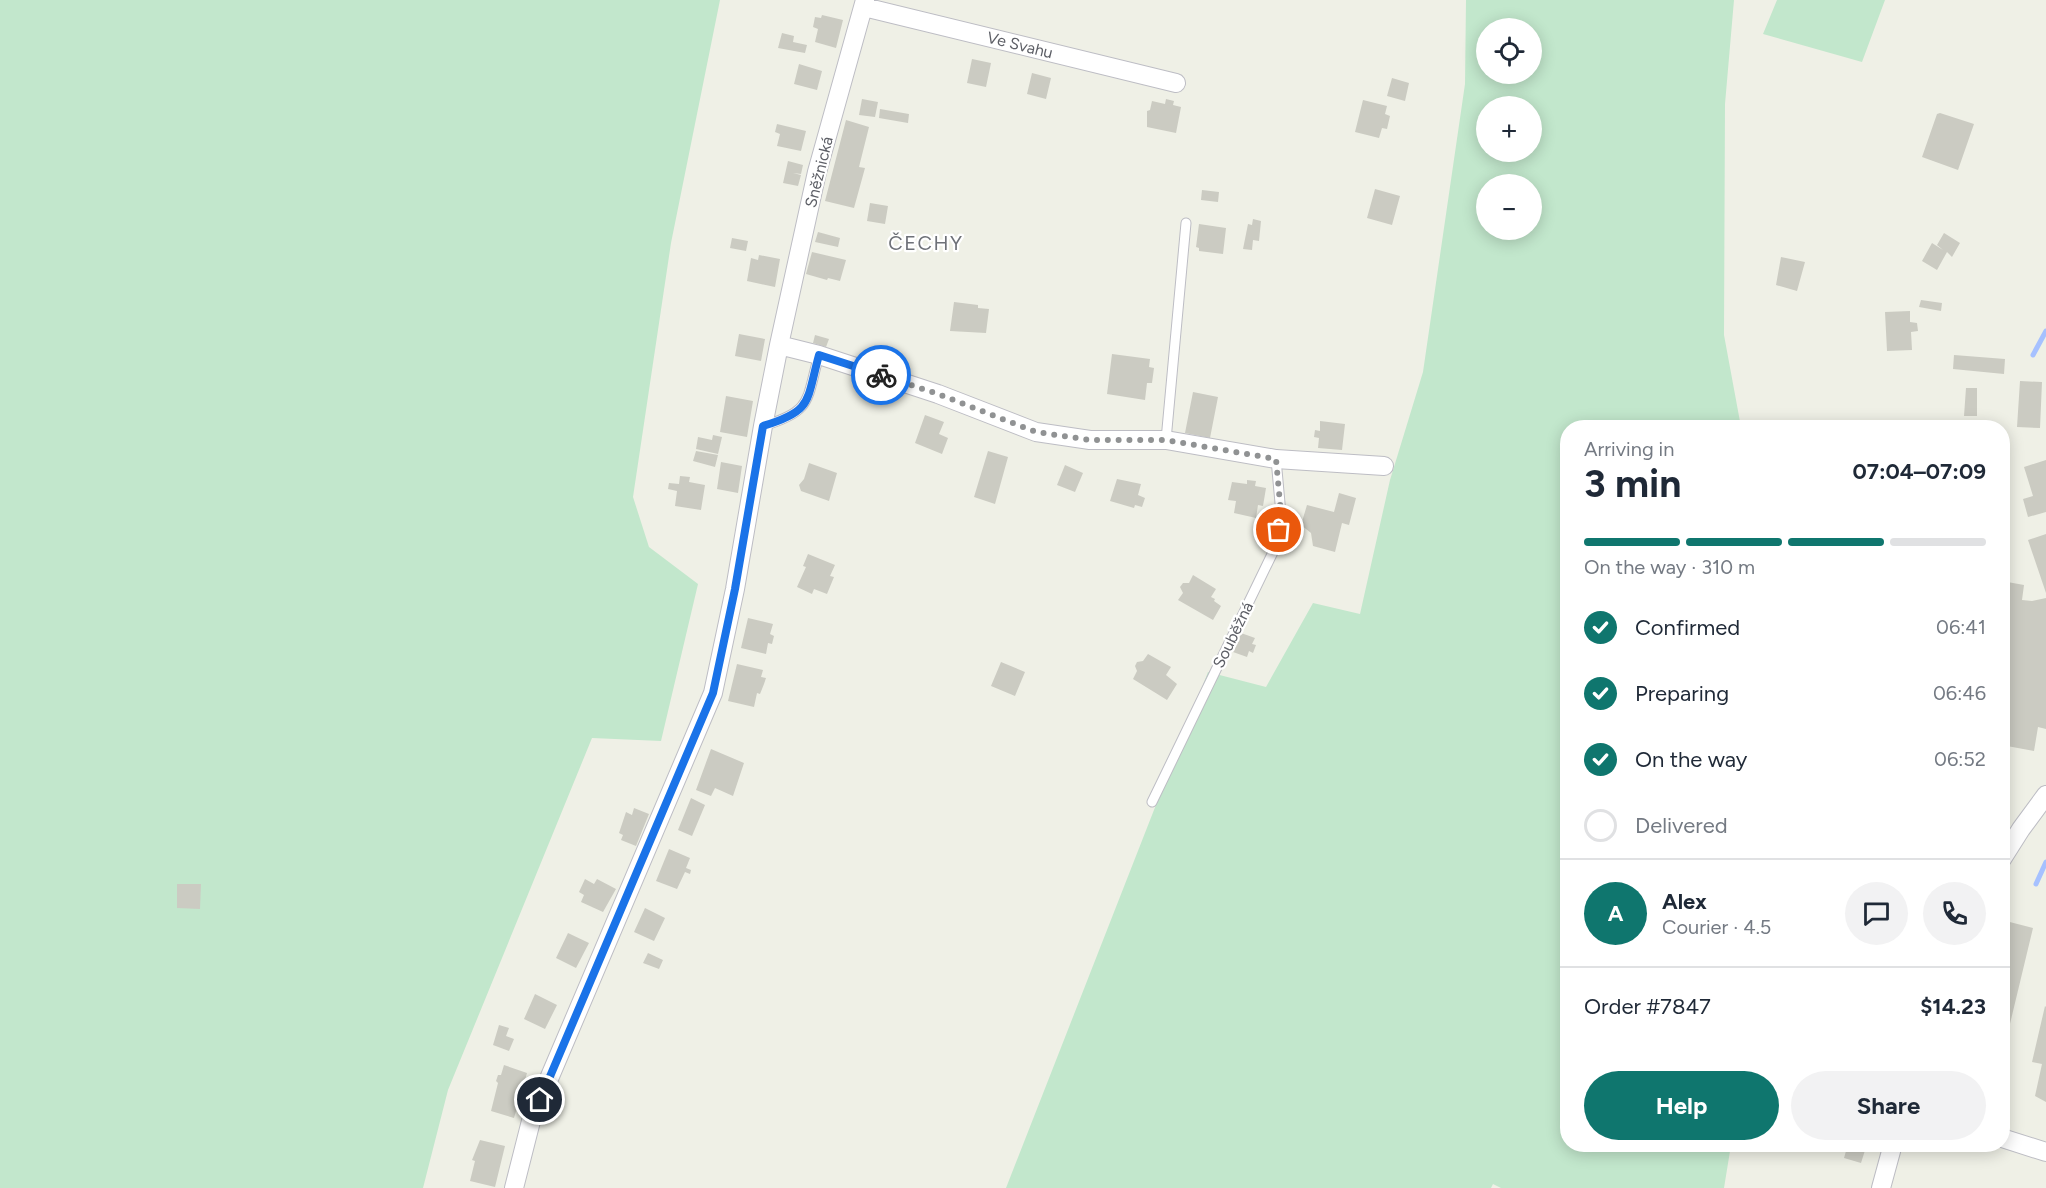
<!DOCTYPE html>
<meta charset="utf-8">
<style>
:root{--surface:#fff;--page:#f2f2f3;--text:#1f2937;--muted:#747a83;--line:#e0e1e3;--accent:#0f766e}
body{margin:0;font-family:Figtree,sans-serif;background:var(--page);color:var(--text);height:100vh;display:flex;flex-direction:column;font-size:22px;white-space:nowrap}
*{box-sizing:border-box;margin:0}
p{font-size:20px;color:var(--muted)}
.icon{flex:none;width:33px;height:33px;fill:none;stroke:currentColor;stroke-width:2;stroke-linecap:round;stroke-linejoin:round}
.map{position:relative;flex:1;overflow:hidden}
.panel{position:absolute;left:1560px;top:420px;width:450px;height:732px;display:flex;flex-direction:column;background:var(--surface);border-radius:24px;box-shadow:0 3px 15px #0003}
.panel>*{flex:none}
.controls{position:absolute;left:1476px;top:18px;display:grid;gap:12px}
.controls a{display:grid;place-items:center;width:66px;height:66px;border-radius:50%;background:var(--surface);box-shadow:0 3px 15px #0003;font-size:30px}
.pin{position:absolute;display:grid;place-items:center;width:51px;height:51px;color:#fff;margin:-26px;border:3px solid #fff;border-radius:50%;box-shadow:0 2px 6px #0007}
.courier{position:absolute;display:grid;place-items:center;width:60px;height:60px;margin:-30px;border:4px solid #1a73e8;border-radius:50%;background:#fff;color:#222;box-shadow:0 2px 8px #0007}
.overview em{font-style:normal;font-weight:700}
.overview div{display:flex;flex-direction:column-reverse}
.overview{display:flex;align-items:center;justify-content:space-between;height:102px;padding:0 24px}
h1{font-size:39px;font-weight:700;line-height:45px}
.bar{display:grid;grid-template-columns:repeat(4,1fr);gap:9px 6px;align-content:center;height:72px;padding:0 24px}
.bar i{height:8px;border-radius:4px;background:var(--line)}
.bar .selected{background:var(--accent)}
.bar p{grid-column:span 4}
.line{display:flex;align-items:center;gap:15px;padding:0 24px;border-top:2px solid var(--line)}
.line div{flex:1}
.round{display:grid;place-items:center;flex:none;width:63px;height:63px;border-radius:32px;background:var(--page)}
ol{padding:0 24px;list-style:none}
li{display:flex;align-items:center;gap:18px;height:66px}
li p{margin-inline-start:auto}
li .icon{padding:6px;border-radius:50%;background:var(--accent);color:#fff;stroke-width:4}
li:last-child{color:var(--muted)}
li i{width:33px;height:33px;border:3px solid var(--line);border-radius:50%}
.cta{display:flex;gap:12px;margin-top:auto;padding:12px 24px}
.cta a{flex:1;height:69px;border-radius:36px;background:var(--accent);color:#fff;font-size:24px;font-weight:700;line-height:69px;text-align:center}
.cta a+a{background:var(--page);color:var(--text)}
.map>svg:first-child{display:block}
</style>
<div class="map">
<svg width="2046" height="1188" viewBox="0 0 2046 1188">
<rect width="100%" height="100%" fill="#eff0e6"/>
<path fill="#c2e7cc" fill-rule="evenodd" d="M0,0H720L671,243L633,497L649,547L698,584L661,741L592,738L448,1090L423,1188H0Z
M1466,0H1734L1725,104L1724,335L1741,427L1568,428V1144L1731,1145L1724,1188H1501L1493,1184L1491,1188H1006L1208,672L1266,687L1313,603L1360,614L1390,480L1423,372L1465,84ZM1486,28H1532V74H1486ZM1486,106H1532V152H1486ZM1486,184H1532V230H1486Z
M1777,0H1885L1862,62L1763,34Z"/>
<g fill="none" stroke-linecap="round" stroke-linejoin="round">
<path stroke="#a6c1ff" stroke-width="5" d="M2033,355L2046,331
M2036,884L2046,862"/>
</g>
<path fill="#cbcbc2" d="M822,15L843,20L836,48L815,42L818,29L813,27L815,17L821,18Z
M782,33L794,36L793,42L807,45L805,53L778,48Z
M972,59L991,63L986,87L967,83Z
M799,64L822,71L817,90L794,84Z
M1032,73L1051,78L1046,99L1027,94Z
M1392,78L1409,83L1405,101L1387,96Z
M862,99L878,102L875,117L859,115Z
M1166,99L1174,101L1173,105L1181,107L1176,133L1147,127V111L1150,110L1152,101L1165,104Z
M1363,100L1387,106L1385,114L1390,116L1387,129L1382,128L1379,138L1355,132Z
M880,109L909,114L908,123L879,118Z
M1940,113L1974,124L1958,170L1922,157L1937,114Z
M846,120L869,127L859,167L865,168L854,208L825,201Z
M777,124L806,131L801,151L777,146L780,134L775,132Z
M788,161L803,165L801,174L793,173L801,175L798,186L783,183Z
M1375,189L1400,196L1392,225L1367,218Z
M1202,190L1219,192L1218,202L1201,200Z
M870,203L888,206L885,224L867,221Z
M1253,219L1261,221L1259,241L1253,240L1252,250L1243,249L1248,224L1252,225Z
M1199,224L1226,228L1223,254L1199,251V248L1196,247Z
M818,232L840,238L838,247L815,242Z
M1944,233L1960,243L1952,257L1947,252L1937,270L1922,261L1932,243L1943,250L1937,245Z
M732,238L748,241L746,251L730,248Z
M812,252L846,260L840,281L828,278L827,280L806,274Z
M759,255L780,259L775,287L747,281L751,258L758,260Z
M1781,257L1805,262L1797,291L1776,285Z
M1921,300L1942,303L1941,311L1919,307Z
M954,302L978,305V308L989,309L986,333L950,331Z
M1910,311V322L1917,323L1918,331L1911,332L1912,350L1887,351L1885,312Z
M739,334L765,339L761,361L735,356Z
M815,335L829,339L826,347L813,343Z
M1112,354L1150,359L1149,367L1154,368L1152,383H1147L1145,400L1107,394Z
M1954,355L2005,359L2004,374L1953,369Z
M2020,381L2042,382L2040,428L2017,427Z
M1966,388H1977V416H1964Z
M1193,392L1218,397L1210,438L1185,433Z
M726,396L753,401L747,437L720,432Z
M925,415L944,422L939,434L948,438L942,454L915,443Z
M1320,421L1345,424L1342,450L1318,448L1319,438L1314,437L1315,430L1320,431Z
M713,435L722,437L718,454L696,449L698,437L712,440Z
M696,451L718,455L715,467L693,461Z
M988,451L1008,457L995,504L974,497Z
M2046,460V512L2028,517L2023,499L2033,496L2024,467Z
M721,462L742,466L738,493L717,489Z
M809,463L837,473L829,501L801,491L799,485L804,479Z
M1065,465L1083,473L1075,492L1057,485Z
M680,476L690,477L689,482L705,485L701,510L675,506L677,491L668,489L669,483L679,484Z
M1117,479L1141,484L1138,495L1145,498L1142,507L1135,505L1134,508L1110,501Z
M1247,480L1256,481L1255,486L1266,488L1263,506L1258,505L1256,518L1234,513L1236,501L1228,500L1232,482L1247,484Z
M1339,493L1356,498L1349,525L1342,523L1335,552L1313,546L1311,533L1301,525L1307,505L1334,512Z
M2046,534V593L2028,540Z
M808,554L835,565L830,576L834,577L827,594L814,589L812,594L797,587L806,567L803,566Z
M1193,575L1216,589L1211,597L1215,599L1214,601L1221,606L1213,620L1178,600L1183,593L1180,587L1183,583H1189Z
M2002,581L2024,585L2022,600L2032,601L2046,598V729L2038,727L2034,751L2007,746L2004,765Z
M748,618L773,624L770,634L774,636L772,644L768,643L766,654L741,648Z
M1241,633L1255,638L1252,644L1256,645L1253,653L1249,651L1247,657L1233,652Z
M1148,654L1171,667L1166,675L1177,684L1167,700L1133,679L1137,671L1135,666L1137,662L1143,661Z
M1001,662L1025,672L1015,696L991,686Z
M737,664L763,670L761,677L766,678L764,684L760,694L757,693L754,707L728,701Z
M711,749L744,763L733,796L715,788L711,796L696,790Z
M691,798L705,805L692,836L678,830Z
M634,808L649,814L636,846L621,840L623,835L619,833L626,812L632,815Z
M669,849L690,858L686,868L691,870L690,874L685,872L677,889L656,881Z
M585,879L594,884L597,879L616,889L603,912L581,902L584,895L579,892Z
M177,884H201L200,909L177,908Z
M645,908L665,918L654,941L634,932Z
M2002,920L2033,928L2003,1053H2002Z
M568,933L589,943L576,968L556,958Z
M648,953L663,960L659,969L643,963Z
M535,994L557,1005L545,1029L524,1019Z
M2045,1006L2046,1007V1102L2035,1096L2042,1064L2032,1062Z
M499,1025L509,1028L506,1036L514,1039L509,1051L493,1045Z
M504,1065L527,1073L514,1118L491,1111L498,1083L496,1081L498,1075H501Z
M480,1140L505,1146L495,1187L470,1181L475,1161L472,1160Z
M1848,1144H1867L1861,1163L1844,1158Z"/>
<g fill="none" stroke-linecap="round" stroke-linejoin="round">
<g stroke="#bdbdc4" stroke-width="11">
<path id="lane" d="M763,426C813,411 806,401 819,355
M1166,440L1186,223
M1152,802L1276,546L1281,514L1276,459"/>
</g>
<g stroke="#bdbdc4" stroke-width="20">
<path id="street" d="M864,7L1176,83
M779,345L819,355L938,394L1036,432L1090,440H1166L1276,459L1384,466
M2002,859L2021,829L2046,795
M2002,1138L2046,1152
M514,1188L531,1121L713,693L735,589L763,426L779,345L817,172L865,0
M1881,1188L1893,1144"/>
</g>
<use href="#lane" stroke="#fff" stroke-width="9"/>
<use href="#street" stroke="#fff" stroke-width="18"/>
</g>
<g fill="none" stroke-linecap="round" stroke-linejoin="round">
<path stroke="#909293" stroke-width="6" stroke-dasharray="0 10.8" d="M881,375L938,394L1036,432L1090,440H1166L1276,459L1281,514L1279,530"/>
<path stroke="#1a73e8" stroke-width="8" d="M540,1100L713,693L735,589L763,426C813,411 806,402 819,355L881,375"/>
</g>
<g text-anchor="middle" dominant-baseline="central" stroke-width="4.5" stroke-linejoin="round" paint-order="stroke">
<g font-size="16" fill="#5d5f66" stroke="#fff">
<text transform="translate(1020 45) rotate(14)">Ve Svahu</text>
<text transform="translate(819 172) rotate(-76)">Sněžnická</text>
<text transform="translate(1233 635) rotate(-64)">Souběžná</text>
</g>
<g font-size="20" letter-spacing="1.5" fill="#6e7178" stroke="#fff">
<text x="926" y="243">ČECHY</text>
</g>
</g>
</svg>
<div class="controls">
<a><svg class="icon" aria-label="locate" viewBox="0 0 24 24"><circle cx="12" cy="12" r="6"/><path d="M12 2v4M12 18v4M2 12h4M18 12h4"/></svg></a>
<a>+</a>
<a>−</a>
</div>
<div class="pin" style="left:1279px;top:530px;background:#ea580c"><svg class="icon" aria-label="bag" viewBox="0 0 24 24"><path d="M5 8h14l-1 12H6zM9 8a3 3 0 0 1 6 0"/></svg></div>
<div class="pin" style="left:540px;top:1100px;background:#1f2937"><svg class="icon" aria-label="home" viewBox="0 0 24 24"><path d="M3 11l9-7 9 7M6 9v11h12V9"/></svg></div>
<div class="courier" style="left:881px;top:375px"><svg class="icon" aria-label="bike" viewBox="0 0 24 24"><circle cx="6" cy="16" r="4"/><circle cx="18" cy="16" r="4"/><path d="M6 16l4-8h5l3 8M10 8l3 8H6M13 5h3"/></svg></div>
<section class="panel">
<div class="overview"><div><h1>3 min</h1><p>Arriving in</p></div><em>07:04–07:09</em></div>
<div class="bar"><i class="selected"></i><i class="selected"></i><i class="selected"></i><i></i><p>On the way · 310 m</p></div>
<ol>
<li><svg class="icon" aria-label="check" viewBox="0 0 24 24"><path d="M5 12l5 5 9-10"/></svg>Confirmed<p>06:41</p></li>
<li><svg class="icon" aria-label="check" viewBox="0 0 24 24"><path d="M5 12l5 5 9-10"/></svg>Preparing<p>06:46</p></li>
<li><svg class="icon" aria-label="check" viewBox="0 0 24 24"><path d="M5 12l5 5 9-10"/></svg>On the way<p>06:52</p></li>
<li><i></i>Delivered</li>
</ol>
<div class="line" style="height:108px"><b class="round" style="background:var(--accent);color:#fff">A</b><div><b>Alex</b><p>Courier · 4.5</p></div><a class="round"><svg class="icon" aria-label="chat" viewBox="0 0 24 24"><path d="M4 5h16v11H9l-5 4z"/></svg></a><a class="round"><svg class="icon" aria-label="phone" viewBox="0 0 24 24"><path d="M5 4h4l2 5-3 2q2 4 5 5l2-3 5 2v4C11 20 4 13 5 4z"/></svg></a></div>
<div class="line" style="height:78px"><div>Order #7847</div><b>$14.23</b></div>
<div class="cta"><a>Help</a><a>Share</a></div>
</section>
</div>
